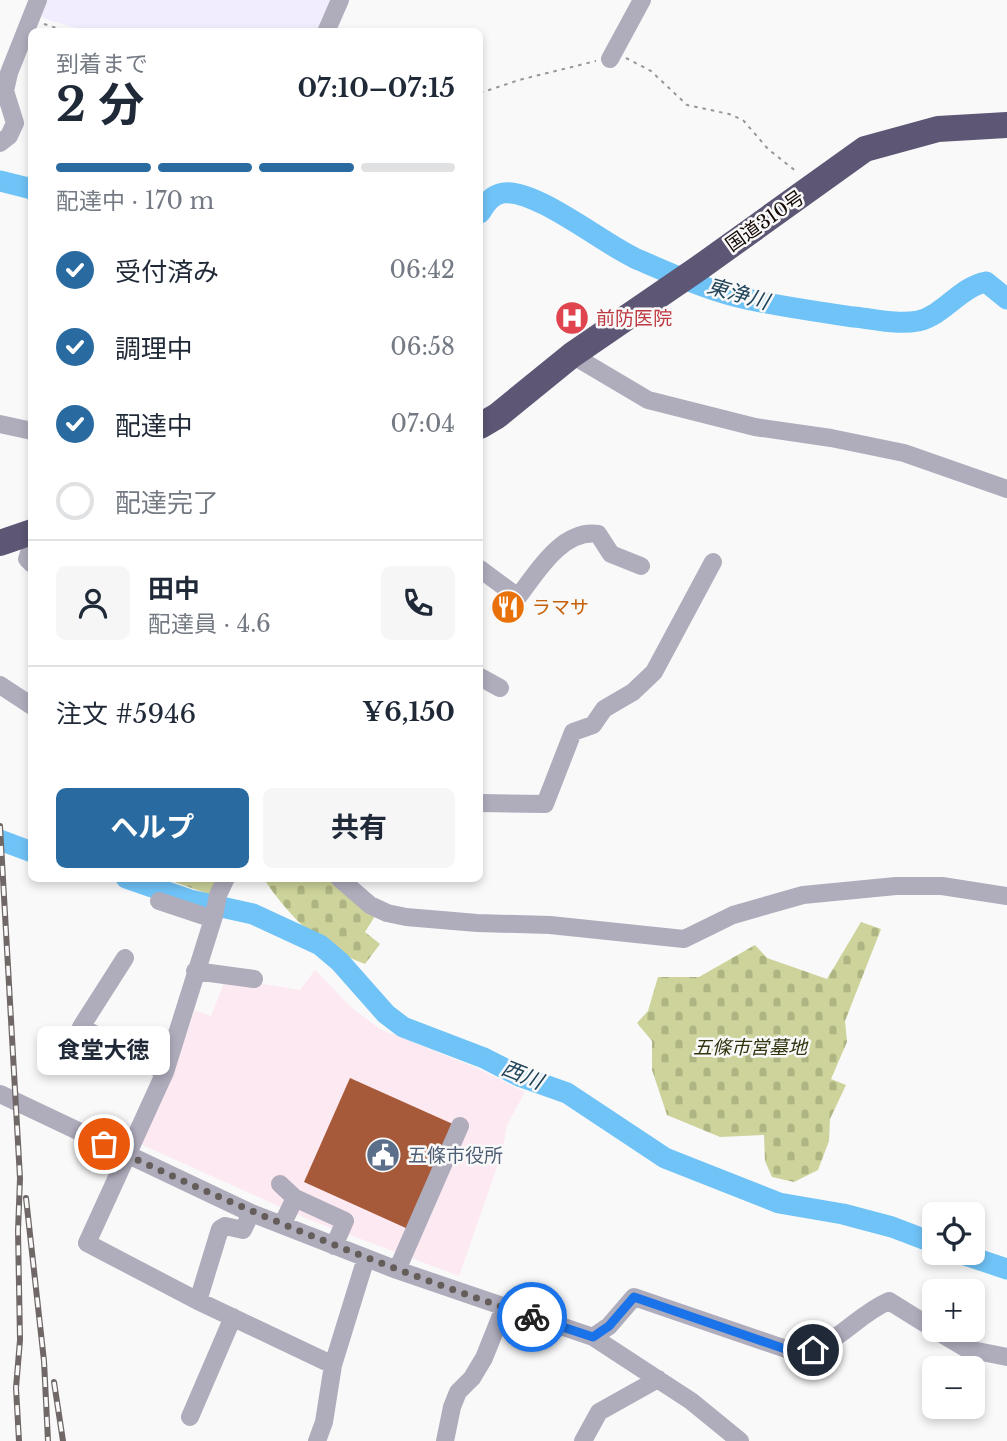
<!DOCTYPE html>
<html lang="ja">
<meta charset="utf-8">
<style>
:root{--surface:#fff;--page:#f6f6f7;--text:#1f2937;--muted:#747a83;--line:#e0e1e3;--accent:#296ba1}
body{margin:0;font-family:"Libre Baskerville","Noto Sans JP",serif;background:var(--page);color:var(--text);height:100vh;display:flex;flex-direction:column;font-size:26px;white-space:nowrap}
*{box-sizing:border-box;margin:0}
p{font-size:23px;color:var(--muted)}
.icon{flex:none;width:38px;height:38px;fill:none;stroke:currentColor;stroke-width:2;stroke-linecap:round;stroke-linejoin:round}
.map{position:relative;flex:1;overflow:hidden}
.details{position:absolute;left:28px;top:28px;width:455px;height:854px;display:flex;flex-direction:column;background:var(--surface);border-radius:10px;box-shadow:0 4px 10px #0003}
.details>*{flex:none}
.tools{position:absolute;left:922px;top:1202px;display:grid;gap:14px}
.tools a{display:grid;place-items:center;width:63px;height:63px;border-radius:10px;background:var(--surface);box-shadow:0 4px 10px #0003;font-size:35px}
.pin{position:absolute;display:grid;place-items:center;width:60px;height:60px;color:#fff;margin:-30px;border:4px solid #fff;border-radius:50%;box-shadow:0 2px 7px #0007}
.courier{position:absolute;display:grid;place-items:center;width:70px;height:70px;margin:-35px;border:5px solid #1a73e8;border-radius:50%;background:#fff;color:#222;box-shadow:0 2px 9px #0007}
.bubble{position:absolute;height:49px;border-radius:10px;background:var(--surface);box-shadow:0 4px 10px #0003;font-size:23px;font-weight:700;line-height:49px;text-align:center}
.headline em{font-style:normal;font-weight:700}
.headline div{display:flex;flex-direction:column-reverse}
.headline{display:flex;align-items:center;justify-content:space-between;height:119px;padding:0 28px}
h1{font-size:46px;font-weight:700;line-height:52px}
.bar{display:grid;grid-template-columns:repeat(4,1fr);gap:10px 7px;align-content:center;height:84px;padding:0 28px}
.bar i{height:9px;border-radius:5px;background:var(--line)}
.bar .selected{background:var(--accent)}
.bar p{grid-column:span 4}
.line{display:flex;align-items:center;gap:18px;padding:0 28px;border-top:2px solid var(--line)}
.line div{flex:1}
.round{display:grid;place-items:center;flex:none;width:74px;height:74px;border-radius:10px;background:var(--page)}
ol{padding:0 28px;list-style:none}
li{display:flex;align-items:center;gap:21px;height:77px}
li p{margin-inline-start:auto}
li .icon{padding:7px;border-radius:50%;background:var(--accent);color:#fff;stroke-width:4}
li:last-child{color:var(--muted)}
li i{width:38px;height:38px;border:4px solid var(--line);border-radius:50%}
.primary-button{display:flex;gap:14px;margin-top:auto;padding:14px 28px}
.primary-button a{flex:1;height:80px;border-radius:10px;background:var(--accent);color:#fff;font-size:28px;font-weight:700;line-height:80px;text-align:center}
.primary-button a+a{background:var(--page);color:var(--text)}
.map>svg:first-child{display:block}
</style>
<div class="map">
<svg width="1007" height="1441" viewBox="0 0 1007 1441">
<defs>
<pattern id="cemetery-stones" width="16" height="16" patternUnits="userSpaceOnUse" patternTransform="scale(1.75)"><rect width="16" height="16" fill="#cdd39a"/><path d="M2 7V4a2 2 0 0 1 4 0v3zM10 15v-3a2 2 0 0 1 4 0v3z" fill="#afb483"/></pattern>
</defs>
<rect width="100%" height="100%" fill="#f9f9f9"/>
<path fill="#fde9f2" d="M315,970L352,1008L380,1029L477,1068L525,1092L507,1125L502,1153L459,1276L305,1218L138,1143L160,1106L195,1010L211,1016L226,978L300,990Z"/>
<path fill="#f1edfe" d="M44,0H333L318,31H87L48,20L39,15Z"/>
<path fill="url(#cemetery-stones)" d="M166,879H219L214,896Z
M264,879H330L375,916L365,932L380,944L365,964C321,948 289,917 264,879Z
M861,922L881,929L845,1021L847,1042L831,1079L846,1085L830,1119L829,1141L818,1170L794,1182L772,1177L765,1161L764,1135L720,1137L667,1115L652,1070V1041L637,1023L648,1011L658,977H699L755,945L767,958L827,979Z"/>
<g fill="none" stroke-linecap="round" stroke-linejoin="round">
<path stroke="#6fc3f7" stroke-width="21" d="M0,181L32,189
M480,213C486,204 491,195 503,193C536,188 607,247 639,260C670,273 702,288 734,296C774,306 814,311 854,317C875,319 897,325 918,321C944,315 960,287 986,282L1007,299
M0,840L32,852
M126,878L190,900L253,914L320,945L340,962L386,1014L403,1027L484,1058L519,1076L567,1093L665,1158L779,1203L843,1214L892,1227L934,1243
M959,1253L1007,1269"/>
</g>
<path fill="#a75a39" d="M350,1078L455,1125L408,1229L304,1182Z"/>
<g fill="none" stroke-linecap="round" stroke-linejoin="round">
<path stroke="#9b9694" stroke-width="2" stroke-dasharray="3.5 5" stroke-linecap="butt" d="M44,24L69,32
M626,58L651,71L687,105L729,114L743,120L768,149L797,172
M480,93L519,80L596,61"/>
<path stroke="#afacbc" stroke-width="18" d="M326,32L340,0
M610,59L642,0
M0,143L9,136L15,123L5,91L9,73L38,0
M572,355L648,400L755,427L831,438L904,453L1007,489
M0,424L32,431
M29,553L27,559L32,564
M480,569L518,597C537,572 562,529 598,534L611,554L641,566
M480,677L500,688
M0,685L32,706
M480,803L545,804L573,732L593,725L604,709L633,692L654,672L713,562
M226,878L218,895L214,916L165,1072L87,1243L198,1301L333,1365
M339,878L370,905L387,913L406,917L477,923L550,925L684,939L733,915L803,895L896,886H942L1007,896
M159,901L213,919
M125,958L81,1027L165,1072
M195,971L254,979
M0,1094L251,1213L397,1270L593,1337L691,1401L740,1441
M280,1184L295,1198
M282,1225L295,1198L345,1221L334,1246
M397,1270L460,1126
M198,1301L220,1229L225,1226L243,1230L251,1213
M935,1330L967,1349L1007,1357
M593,1337L609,1326L634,1297L795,1352C838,1348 852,1317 889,1301L934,1329
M190,1417L233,1317
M317,1441L324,1422L333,1365L366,1258
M445,1441L452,1407L458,1392L472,1378L484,1358L504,1308
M583,1441L599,1412L658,1379"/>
<path stroke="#5d5674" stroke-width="26" d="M480,426L497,416L572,355L699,268L865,149L938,129L1007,125
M0,543L32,532"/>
<g stroke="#706866" stroke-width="6">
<path id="rail" d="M0,826L20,1178L18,1231L20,1340L16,1388L19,1441
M26,1198L44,1361L48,1441
M54,1382L63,1441"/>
</g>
<use href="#rail" stroke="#f9f9f9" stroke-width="3.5" stroke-dasharray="10" stroke-linecap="butt"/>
</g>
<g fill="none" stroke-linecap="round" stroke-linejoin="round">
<path stroke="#655d5a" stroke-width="7" stroke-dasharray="0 12.6" d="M104,1144C243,1211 386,1268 532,1317"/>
<path stroke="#1a73e8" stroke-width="9" d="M532,1317L593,1337L609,1326L634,1297L794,1352L813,1350"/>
</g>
<defs>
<g id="hospital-disc" transform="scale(1.75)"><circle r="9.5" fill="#e0444e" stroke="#f9f9f9"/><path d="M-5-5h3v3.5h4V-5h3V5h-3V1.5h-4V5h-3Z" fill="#fff"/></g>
<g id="restaurant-disc" transform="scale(1.75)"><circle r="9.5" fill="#e8710a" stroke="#f9f9f9"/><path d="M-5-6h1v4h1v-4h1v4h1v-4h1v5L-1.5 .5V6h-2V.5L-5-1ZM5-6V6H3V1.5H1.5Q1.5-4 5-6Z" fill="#fff"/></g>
<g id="civic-disc" transform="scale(1.75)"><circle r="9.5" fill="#5c6f8a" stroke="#f9f9f9"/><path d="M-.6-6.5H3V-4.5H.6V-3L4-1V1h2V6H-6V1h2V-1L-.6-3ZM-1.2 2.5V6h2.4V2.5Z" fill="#fff"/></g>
</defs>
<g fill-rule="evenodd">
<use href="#hospital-disc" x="572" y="318"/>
<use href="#restaurant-disc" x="508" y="607"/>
<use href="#civic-disc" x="383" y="1155"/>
</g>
<g text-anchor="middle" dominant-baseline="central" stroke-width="5" stroke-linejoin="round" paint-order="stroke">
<g font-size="19" fill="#150905" stroke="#f9f9f9">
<text transform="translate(765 221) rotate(-35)">国道310号</text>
</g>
<g font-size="19" fill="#be3a42" stroke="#f9f9f9" text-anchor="start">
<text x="596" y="318">前防医院</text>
</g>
<g font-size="19" fill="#c56008" stroke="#f9f9f9" text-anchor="start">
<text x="532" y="607">ラマサ</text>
</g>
<g font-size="19" font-style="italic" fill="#333510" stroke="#f9f9f9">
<text x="750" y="1047">五條市営墓地</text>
</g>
<g font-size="19" fill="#4e5e75" stroke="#f9f9f9" text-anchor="start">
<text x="408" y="1155">五條市役所</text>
</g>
<g font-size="21" font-style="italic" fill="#1f4359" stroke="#f9f9f9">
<text transform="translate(738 294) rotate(16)">東浄川</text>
<text transform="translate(522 1075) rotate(22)">西川</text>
</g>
</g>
</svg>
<div class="tools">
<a><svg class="icon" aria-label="locate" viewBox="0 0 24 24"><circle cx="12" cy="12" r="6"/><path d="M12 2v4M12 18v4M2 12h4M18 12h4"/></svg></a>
<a>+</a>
<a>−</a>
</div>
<div class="pin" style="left:104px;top:1144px;background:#ea580c"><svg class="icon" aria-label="bag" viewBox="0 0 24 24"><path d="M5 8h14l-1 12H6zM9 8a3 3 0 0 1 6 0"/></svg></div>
<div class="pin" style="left:813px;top:1350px;background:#1f2937"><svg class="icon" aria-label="home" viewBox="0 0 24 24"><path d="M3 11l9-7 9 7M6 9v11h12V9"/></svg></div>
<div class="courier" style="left:532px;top:1317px"><svg class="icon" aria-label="bike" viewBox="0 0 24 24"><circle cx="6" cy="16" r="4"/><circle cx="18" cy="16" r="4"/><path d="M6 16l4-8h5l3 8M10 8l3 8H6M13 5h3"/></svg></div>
<div class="bubble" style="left:37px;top:1026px;width:133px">食堂大徳</div>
<section class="details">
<div class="headline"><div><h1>2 分</h1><p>到着まで</p></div><em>07:10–07:15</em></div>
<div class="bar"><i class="selected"></i><i class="selected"></i><i class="selected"></i><i></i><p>配達中 · 170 m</p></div>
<ol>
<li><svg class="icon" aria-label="check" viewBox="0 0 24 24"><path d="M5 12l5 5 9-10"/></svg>受付済み<p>06:42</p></li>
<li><svg class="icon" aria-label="check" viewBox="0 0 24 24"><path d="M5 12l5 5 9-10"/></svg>調理中<p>06:58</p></li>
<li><svg class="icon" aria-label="check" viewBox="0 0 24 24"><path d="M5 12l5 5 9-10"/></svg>配達中<p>07:04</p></li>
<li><i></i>配達完了</li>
</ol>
<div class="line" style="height:126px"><a class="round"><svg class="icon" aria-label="person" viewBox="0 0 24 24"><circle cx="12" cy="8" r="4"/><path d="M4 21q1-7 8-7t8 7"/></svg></a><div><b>田中</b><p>配達員 · 4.6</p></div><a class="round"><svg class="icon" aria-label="phone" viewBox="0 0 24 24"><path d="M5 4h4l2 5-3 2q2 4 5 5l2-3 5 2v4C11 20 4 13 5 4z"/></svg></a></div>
<div class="line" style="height:91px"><div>注文 #5946</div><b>¥6,150</b></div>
<div class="primary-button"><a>ヘルプ</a><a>共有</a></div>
</section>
</div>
